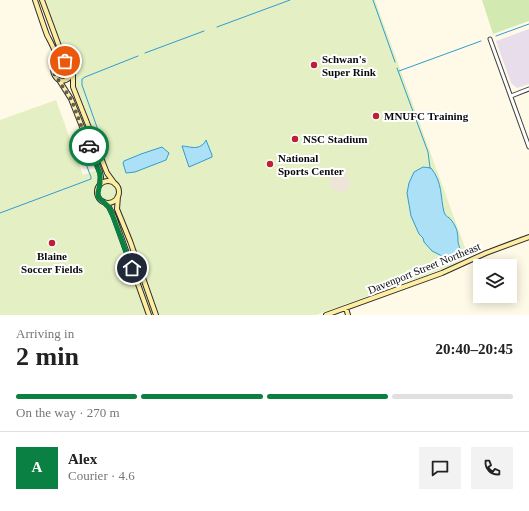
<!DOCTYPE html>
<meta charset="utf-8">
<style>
:root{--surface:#fff;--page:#f2f2f2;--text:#222;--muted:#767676;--line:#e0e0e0;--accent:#0b8043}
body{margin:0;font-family:"Times New Roman",serif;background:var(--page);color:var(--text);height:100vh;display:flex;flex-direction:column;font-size:15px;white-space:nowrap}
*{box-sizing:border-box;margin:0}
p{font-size:13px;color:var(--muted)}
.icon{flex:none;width:22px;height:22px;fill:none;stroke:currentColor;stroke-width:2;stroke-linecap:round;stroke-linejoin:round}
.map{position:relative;height:315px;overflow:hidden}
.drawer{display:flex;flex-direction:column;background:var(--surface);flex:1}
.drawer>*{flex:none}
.controls{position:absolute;left:473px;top:259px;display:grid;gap:8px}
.controls a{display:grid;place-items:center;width:44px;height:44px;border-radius:0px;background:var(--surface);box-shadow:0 2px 10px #0003;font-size:20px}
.pin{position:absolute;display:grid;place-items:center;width:34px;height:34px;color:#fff;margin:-17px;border:2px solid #fff;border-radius:50%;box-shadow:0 1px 4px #0007}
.courier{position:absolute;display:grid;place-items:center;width:40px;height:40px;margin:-20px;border:3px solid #0b8043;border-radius:50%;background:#fff;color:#222;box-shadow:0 1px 5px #0007}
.headline em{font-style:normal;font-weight:700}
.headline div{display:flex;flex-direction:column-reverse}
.headline{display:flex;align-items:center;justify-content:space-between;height:68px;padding:0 16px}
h1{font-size:26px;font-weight:700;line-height:30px}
.bar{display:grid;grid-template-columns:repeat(4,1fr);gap:6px 4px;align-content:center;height:48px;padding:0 16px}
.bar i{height:5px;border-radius:3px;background:var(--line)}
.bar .current{background:var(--accent)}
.bar p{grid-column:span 4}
.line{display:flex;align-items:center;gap:10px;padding:0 16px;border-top:1px solid var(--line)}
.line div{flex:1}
.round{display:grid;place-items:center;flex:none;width:42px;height:42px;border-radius:0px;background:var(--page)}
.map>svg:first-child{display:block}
</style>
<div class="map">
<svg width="529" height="315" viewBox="0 0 529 315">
<rect width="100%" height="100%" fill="#fff9e7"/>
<path fill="#e8ddea" d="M529,29V84L517,88L511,83L496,41Z"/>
<path fill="#d2e9b1" d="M482,0H529V21L493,34Z"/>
<path fill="#e4f0c3" d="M45,0H375L468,256L453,265L316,315H0V120L56,100L83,175L94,171L110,170L100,157L80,104L76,89V66L62,47Z"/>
<path fill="#ede6d8" d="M330 182a10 10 0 1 1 20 0a10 10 0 1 1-20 0Z"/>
<path fill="#abe0f7" stroke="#309cd0" d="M206,140L212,155V157L189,167L182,146C188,146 196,150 202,145C204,144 205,142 206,140Z
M162,147L169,153L166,160L135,172L126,173L123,163L124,161L141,154Z
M423,167L431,168C443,183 440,196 444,212C445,217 450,217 452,221C457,228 458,233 458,241C458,244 460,247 460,250L453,256L444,257L432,251L424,242L423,238L419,234L411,216L407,193L409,183L414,172Z"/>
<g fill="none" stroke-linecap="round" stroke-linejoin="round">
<path stroke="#309cd0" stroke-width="1" d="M373,0L395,62
M217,27L290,0
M496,36L529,24
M145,53L204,31
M397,68L428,152L430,168
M399,71L481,41
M95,131L98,130L82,85V79L85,77L138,56
M0,213L91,179V177L78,143V137"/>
<g stroke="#3d3d3d" stroke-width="5">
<path id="street" d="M490,39L529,147
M511,96L529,89"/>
</g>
<g stroke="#2c2c2c" stroke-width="6">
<path id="secondary" d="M35,0C39,12 43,24 47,35C50,41 53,46 55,52C57,60 50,69 55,76C60,84 68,81 72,74
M42,0L59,46L73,67V87L107,173L115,184
M55,65L62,60L68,62
M59,80L71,99L100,172L101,177L100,185
M97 192a11 11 0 1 1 22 0a11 11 0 1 1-22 0Z
M118,196L117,209L130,241L156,315
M104,202L109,207L114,217L149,315
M346,308L348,315
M326,315L442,273L486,253L529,237"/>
</g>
<use href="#street" stroke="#fff" stroke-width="3"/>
<use href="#secondary" stroke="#ffeea2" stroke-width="4"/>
</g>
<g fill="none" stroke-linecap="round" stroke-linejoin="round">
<path stroke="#605e57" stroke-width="4" stroke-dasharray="0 7.2" d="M65,61L57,63L53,67V72L71,99L89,146"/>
<path stroke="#0b8043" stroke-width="5" d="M89,146L100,174V183L98,193V197L109,207L112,214L132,268"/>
</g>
<g fill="#bc2033" stroke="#fff" stroke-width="1.5">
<circle cx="314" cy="65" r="4"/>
<circle cx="376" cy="116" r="4"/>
<circle cx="295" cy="139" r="4"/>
<circle cx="270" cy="164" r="4"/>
<circle cx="52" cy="243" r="4"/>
</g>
<g text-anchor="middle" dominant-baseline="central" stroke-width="4" stroke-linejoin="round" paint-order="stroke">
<g font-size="11" font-weight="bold" fill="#0a0a0a" stroke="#fff" text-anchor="start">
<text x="322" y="59">Schwan's<tspan x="322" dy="13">Super Rink</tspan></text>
<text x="384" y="116">MNUFC Training</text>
<text x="303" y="139">NSC Stadium</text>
<text x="278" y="158">National<tspan x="278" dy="13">Sports Center</tspan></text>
<text x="52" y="256" text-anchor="middle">Blaine<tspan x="52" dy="13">Soccer Fields</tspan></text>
</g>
<g font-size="11" fill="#0a0a0a" stroke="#fff">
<text transform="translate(424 268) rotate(-22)">Davenport Street Northeast</text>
</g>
</g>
</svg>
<div class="controls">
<a><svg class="icon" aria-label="layers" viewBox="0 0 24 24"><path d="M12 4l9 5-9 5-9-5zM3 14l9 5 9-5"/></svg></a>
</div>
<div class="pin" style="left:65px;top:61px;background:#ea580c"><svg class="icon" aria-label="bag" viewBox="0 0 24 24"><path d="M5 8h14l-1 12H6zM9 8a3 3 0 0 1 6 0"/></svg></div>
<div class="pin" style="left:132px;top:268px;background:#1f2937"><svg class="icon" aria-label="home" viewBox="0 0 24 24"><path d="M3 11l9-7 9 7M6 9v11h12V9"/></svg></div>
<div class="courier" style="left:89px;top:146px"><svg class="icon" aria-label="car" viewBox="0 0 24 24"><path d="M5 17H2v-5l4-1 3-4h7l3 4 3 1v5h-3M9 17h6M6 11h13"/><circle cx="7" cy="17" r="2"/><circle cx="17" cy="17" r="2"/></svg></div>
</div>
<section class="drawer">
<div class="headline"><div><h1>2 min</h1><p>Arriving in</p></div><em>20:40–20:45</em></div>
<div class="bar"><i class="current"></i><i class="current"></i><i class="current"></i><i></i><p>On the way · 270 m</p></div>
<div class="line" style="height:72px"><b class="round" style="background:var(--accent);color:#fff">A</b><div><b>Alex</b><p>Courier · 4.6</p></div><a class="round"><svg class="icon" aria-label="chat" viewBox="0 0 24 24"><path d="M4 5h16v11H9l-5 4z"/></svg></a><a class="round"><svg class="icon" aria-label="phone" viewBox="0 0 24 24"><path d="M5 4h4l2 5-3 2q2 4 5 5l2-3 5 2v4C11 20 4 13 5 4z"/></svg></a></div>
</section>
